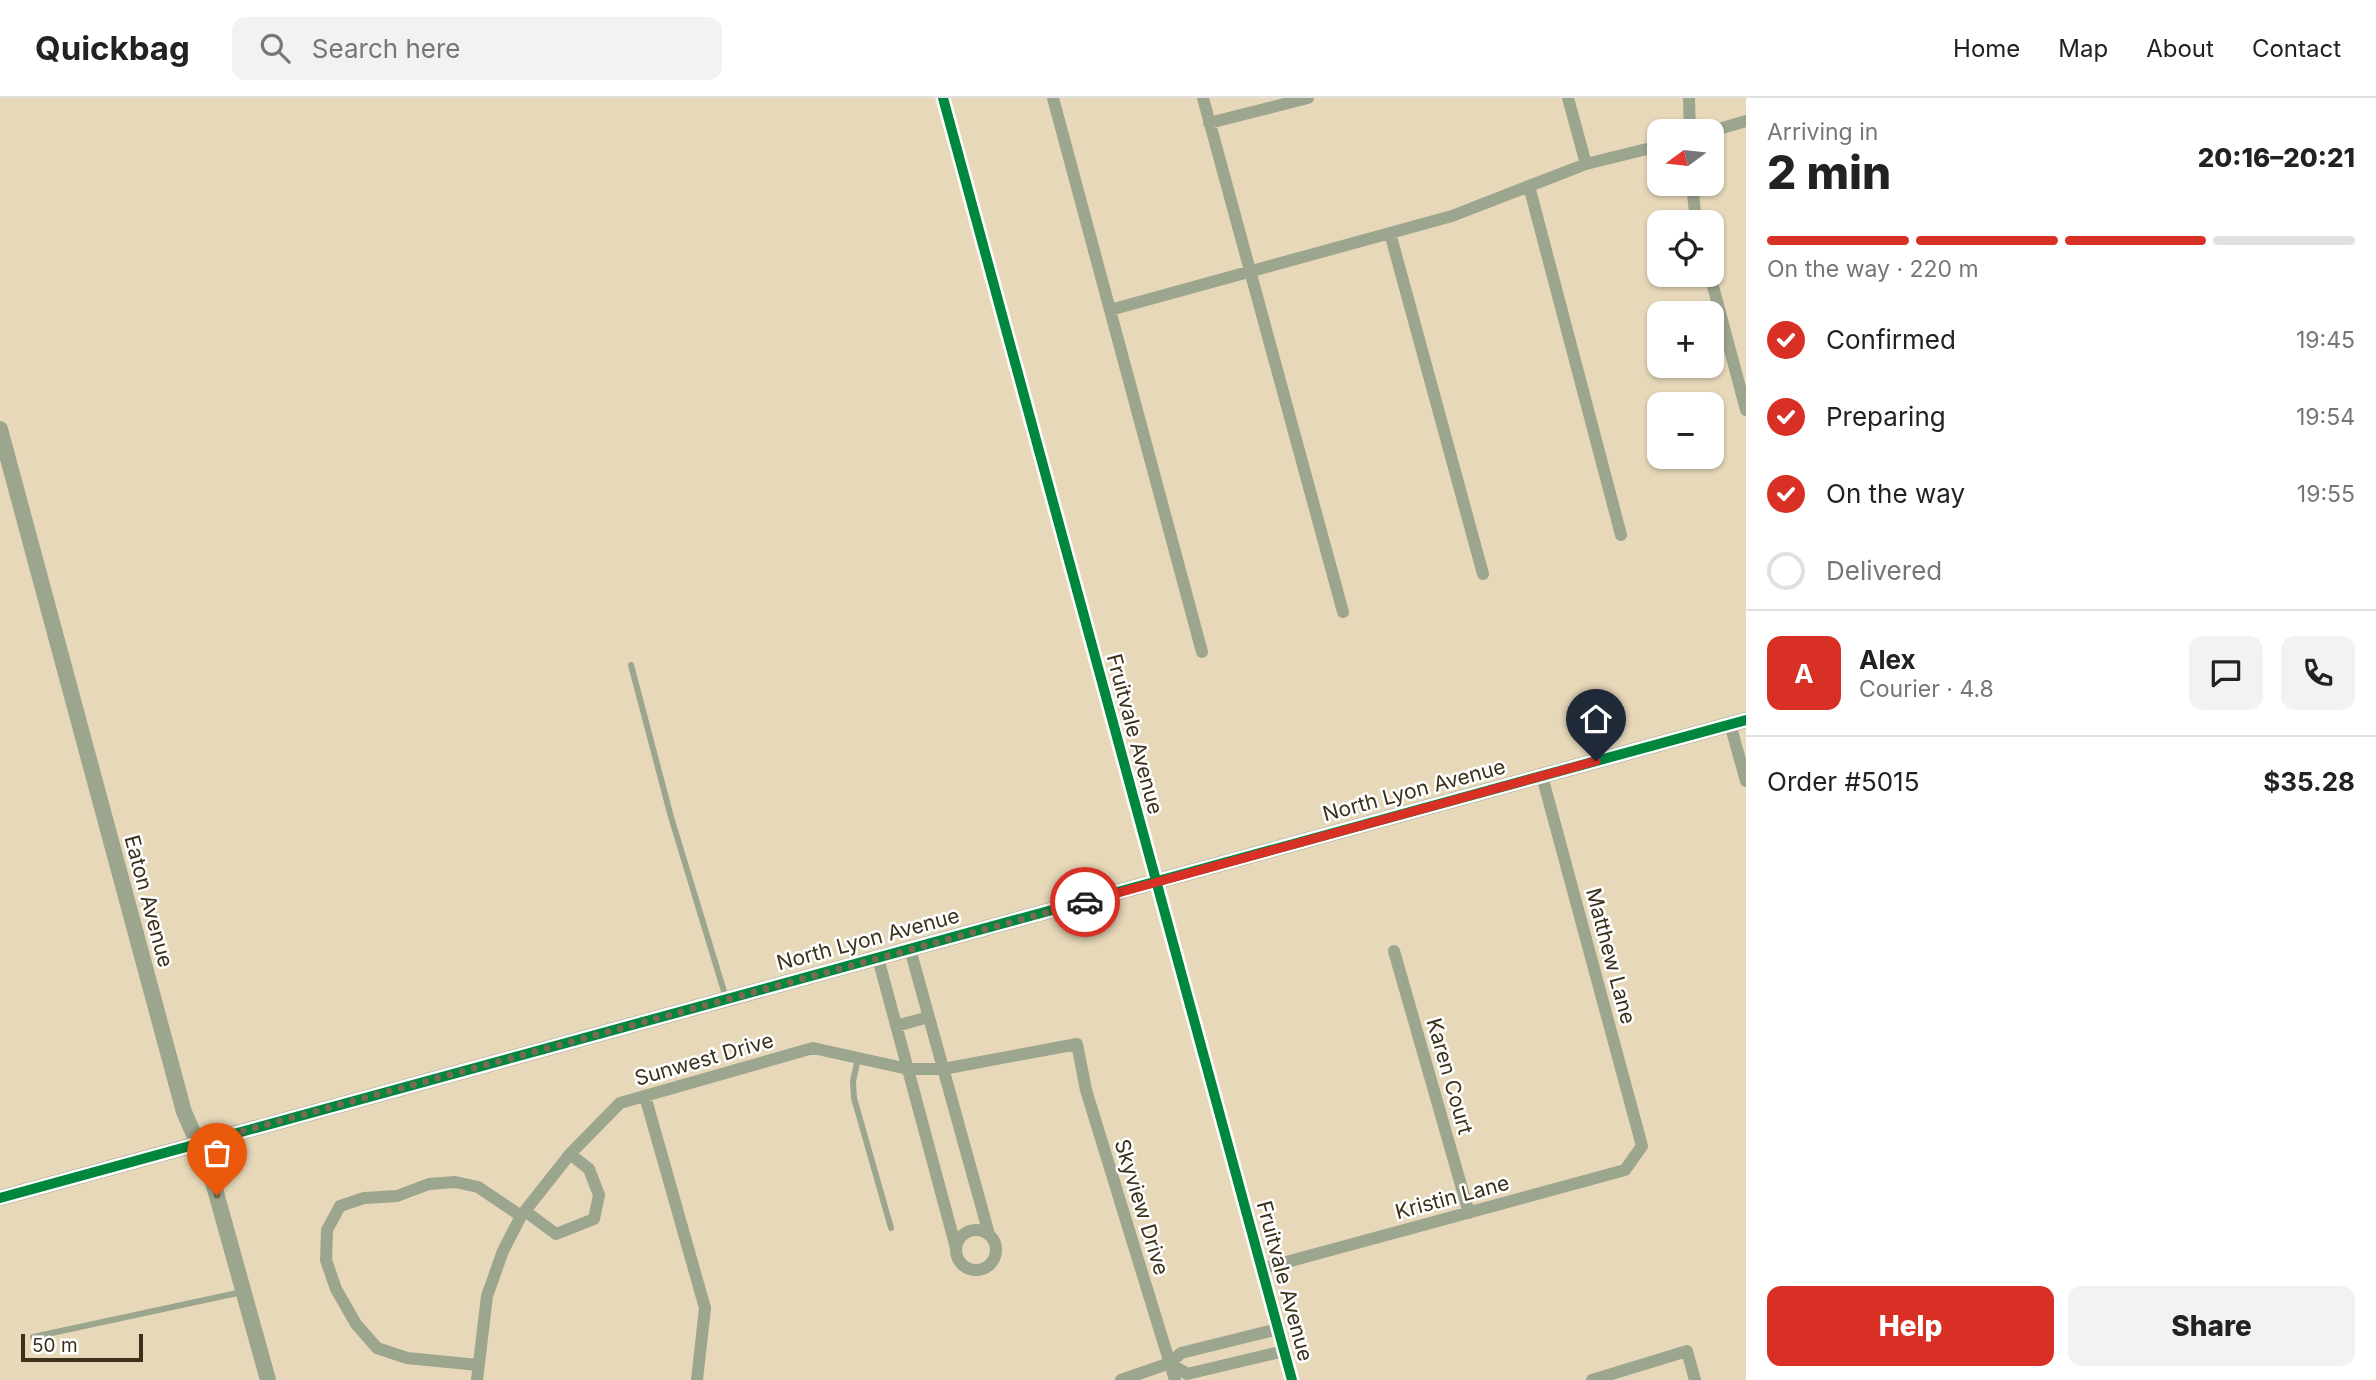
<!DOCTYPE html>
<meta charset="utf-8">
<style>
:root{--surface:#fff;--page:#f2f2f2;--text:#222;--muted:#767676;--line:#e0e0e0;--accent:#d93025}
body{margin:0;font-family:Inter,sans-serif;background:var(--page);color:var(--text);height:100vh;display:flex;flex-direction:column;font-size:26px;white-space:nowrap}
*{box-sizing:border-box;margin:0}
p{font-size:23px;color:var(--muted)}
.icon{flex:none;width:38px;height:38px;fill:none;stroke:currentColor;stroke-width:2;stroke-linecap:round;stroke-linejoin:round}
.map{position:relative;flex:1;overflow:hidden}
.side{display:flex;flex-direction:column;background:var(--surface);width:630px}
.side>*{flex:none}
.needle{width:46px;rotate:255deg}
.buttons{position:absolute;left:1647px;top:21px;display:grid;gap:14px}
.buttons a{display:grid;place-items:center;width:77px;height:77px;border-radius:14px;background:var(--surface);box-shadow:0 2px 5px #0004;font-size:35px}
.scale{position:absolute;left:21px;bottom:18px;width:122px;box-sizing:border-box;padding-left:7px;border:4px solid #3b301a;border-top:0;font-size:19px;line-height:24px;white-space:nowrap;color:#3b301a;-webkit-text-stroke:5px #fff;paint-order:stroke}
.pin{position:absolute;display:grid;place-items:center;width:60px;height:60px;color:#fff;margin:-72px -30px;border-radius:50% 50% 50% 0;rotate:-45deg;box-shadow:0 0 7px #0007}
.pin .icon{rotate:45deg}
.courier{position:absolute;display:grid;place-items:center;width:70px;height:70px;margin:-35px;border:5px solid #d93025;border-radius:50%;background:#fff;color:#222;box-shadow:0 2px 9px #0007}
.overview em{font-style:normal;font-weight:800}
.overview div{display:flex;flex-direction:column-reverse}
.overview{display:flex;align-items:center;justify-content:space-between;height:119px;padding:0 21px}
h1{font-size:46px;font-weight:800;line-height:52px}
.bar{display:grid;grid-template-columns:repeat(4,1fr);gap:10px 7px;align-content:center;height:84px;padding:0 21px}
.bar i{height:9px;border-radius:5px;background:var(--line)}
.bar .selected{background:var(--accent)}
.bar p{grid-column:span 4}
.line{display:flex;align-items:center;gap:18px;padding:0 21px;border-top:2px solid var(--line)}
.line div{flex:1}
.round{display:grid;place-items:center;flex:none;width:74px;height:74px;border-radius:14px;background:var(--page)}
ol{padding:0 21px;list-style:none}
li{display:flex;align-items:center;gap:21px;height:77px}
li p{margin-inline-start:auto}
li .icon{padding:7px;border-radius:50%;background:var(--accent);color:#fff;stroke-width:4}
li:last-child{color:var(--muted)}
li i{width:38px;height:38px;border:4px solid var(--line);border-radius:50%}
.primary-button{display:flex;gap:14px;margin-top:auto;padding:14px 21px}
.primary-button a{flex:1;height:80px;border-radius:14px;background:var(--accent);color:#fff;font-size:28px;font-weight:800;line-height:80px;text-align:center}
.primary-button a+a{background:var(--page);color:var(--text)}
header{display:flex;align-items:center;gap:42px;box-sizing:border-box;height:98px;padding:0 35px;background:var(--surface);border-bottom:2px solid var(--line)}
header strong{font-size:33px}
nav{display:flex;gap:38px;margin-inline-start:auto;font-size:24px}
.search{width:490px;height:63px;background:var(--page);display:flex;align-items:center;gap:18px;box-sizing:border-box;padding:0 24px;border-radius:14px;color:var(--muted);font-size:26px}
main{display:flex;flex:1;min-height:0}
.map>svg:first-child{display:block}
</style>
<header>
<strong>Quickbag</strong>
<div class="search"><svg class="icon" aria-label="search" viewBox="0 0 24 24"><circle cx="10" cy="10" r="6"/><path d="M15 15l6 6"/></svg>Search here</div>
<nav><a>Home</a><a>Map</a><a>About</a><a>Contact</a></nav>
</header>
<main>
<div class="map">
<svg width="1746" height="1282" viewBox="0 0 1746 1282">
<rect width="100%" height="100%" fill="#e7d8b9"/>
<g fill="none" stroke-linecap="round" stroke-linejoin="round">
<path stroke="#9ca58e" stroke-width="6" d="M631,567L671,719L726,900
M858,961L853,983L854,1000L891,1130
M33,1239L242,1194"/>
<path stroke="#9ca58e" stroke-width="12" d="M943,0L1292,1282
M1053,0L1202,554
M1203,0L1343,514
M1568,0L1586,66
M1689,0L1690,33
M1209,25L1308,0
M1712,33L1746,23
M1692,86L1696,124
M1529,88L1621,437
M1390,135L1483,476
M1710,177L1746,312
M1110,212L1452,118L1586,66L1659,48
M1730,626L1746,683
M910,851L989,1136
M1394,853L1469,1115
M878,860L956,1150
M896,928L929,919
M645,998L705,1210L697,1282
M525,1113L556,1136L594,1121L599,1097L589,1071L570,1056
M956 1152a20 20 0 1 1 40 0a20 20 0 1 1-40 0Z
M1261,1171L1625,1072L1642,1048L1542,678
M1170,1265L1187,1276L1284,1253
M478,1267L407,1260L377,1250L356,1226L336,1191L326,1162L327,1132L340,1108L364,1100L397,1098L429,1086L455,1084L478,1089L521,1118
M477,1282L487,1198L503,1153L521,1118L570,1056L620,1005L813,950L908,971H943L1077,946L1086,992L1175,1282
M1121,1282L1170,1265L1181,1255L1278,1231
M1592,1282L1687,1253L1695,1282"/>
<path stroke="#9ca58e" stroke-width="16" d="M0,331L184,1014L210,1073L268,1282
M0,1100L1746,622"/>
<g stroke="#fff" stroke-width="15">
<path id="cycleway" d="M943,0L1292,1282
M0,1100L1746,622"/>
</g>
<use href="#cycleway" stroke="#00873e" stroke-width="10"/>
</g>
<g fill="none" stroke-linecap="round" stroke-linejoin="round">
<path stroke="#776b52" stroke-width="7" stroke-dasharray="0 12.6" d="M217,1097L199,1045L1085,804"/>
<path stroke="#d93025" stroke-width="9" d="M1085,804L1596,663"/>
</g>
<g text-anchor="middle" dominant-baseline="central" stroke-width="5" stroke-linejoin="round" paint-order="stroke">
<g font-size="21" fill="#3b301a" stroke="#fff">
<text transform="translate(1135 636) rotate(75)">Fruitvale Avenue</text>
<text transform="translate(1414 692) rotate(-15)">North Lyon Avenue</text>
<text transform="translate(149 803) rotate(75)">Eaton Avenue</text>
<text transform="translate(868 841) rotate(-15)">North Lyon Avenue</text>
<text transform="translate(1611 858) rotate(75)">Matthew Lane</text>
<text transform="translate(704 961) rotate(-16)">Sunwest Drive</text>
<text transform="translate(1450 978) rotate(74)">Karen Court</text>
<text transform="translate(1452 1099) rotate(-15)">Kristin Lane</text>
<text transform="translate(1142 1109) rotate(73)">Skyview Drive</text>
<text transform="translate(1285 1183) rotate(75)">Fruitvale Avenue</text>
</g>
</g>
</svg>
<div class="buttons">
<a><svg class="needle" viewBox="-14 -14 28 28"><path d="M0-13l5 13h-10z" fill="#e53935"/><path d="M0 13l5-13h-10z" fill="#767676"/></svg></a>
<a><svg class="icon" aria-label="locate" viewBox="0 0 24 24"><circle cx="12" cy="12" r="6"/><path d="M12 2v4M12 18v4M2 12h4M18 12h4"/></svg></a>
<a>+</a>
<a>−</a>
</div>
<div class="scale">50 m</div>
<div class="pin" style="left:217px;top:1097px;background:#ea580c"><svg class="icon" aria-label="bag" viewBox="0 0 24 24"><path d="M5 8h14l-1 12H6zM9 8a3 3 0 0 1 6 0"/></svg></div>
<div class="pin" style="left:1596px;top:663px;background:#1f2937"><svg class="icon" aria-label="home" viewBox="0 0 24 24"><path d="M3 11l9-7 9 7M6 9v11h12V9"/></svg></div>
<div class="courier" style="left:1085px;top:804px"><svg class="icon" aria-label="car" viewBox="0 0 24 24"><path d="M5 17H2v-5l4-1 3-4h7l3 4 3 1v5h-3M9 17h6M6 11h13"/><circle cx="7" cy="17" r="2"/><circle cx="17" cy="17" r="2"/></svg></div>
</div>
<section class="side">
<div class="overview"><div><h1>2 min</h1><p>Arriving in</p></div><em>20:16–20:21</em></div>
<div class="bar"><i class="selected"></i><i class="selected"></i><i class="selected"></i><i></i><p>On the way · 220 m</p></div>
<ol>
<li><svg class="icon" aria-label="check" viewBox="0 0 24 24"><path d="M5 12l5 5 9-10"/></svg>Confirmed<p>19:45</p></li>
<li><svg class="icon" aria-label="check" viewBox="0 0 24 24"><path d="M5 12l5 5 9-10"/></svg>Preparing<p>19:54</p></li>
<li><svg class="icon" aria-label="check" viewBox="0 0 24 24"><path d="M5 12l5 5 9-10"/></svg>On the way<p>19:55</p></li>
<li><i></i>Delivered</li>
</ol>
<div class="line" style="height:126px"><b class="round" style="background:var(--accent);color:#fff">A</b><div><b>Alex</b><p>Courier · 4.8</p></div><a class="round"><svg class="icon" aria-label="chat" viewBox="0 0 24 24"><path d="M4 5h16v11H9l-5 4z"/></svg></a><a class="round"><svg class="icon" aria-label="phone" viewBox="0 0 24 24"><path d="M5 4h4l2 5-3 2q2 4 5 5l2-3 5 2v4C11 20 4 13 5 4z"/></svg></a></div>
<div class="line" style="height:91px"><div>Order #5015</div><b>$35.28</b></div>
<div class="primary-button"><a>Help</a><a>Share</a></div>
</section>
</main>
